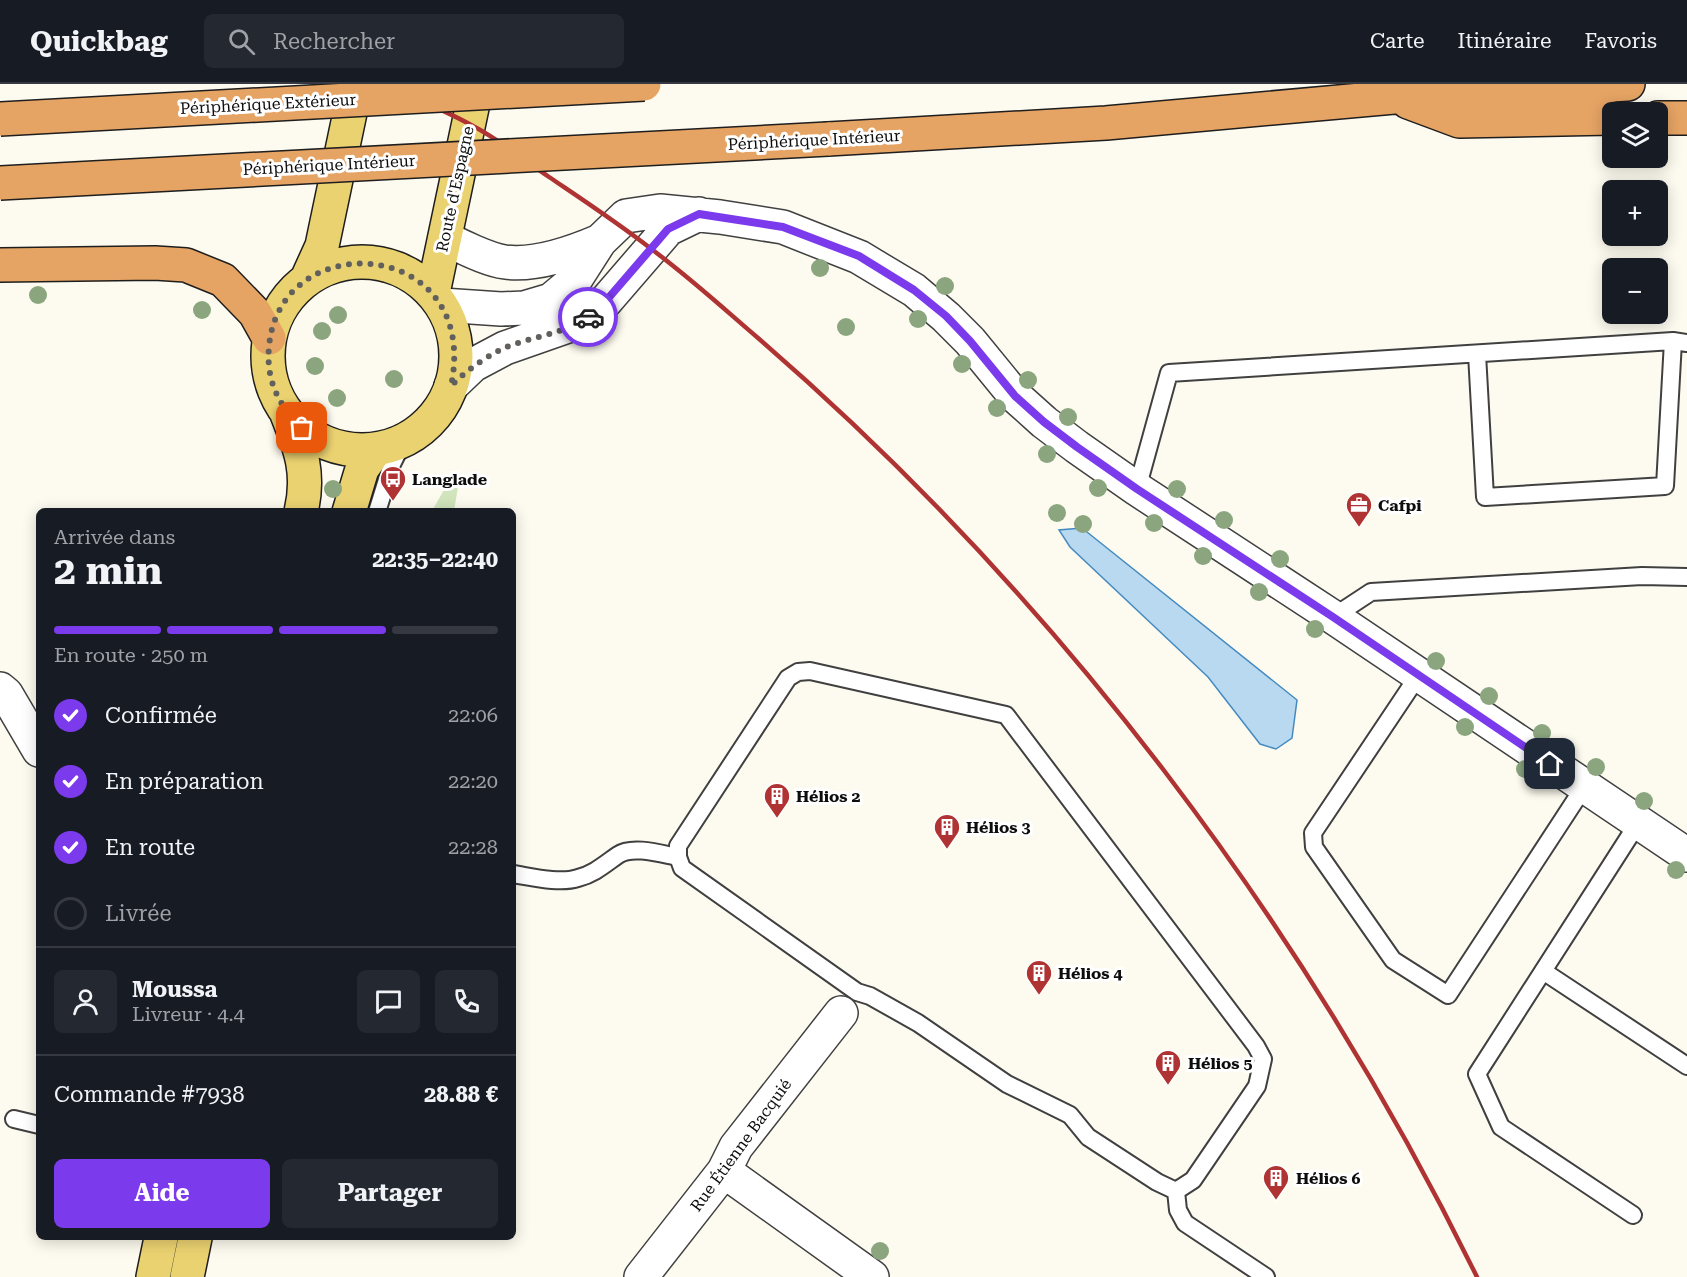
<!DOCTYPE html>
<html lang="fr">
<meta charset="utf-8">
<style>
:root{--surface:#171b24;--page:#242831;--text:#f1f3f6;--muted:#9ea1a6;--line:#363941;--accent:#7c3aed}
body{margin:0;font-family:"Roboto Serif",serif;background:var(--page);color:var(--text);height:100vh;display:flex;flex-direction:column;font-size:22px;white-space:nowrap}
*{box-sizing:border-box;margin:0}
p{font-size:20px;color:var(--muted)}
.icon{flex:none;width:33px;height:33px;fill:none;stroke:currentColor;stroke-width:2;stroke-linecap:round;stroke-linejoin:round}
.map{position:relative;flex:1;overflow:hidden}
.drawer{position:absolute;left:36px;top:424px;width:480px;height:732px;display:flex;flex-direction:column;background:var(--surface);border-radius:9px;box-shadow:0 3px 15px #0003}
.drawer>*{flex:none}
.fabs{position:absolute;left:1602px;top:18px;display:grid;gap:12px}
.fabs a{display:grid;place-items:center;width:66px;height:66px;border-radius:9px;background:var(--surface);box-shadow:0 3px 15px #0003;font-size:30px}
.pin{position:absolute;display:grid;place-items:center;width:51px;height:51px;color:#fff;margin:-26px;border-radius:12px;box-shadow:0 3px 9px #0006}
.courier{position:absolute;display:grid;place-items:center;width:60px;height:60px;margin:-30px;border:4px solid #7c3aed;border-radius:50%;background:#fff;color:#222;box-shadow:0 2px 8px #0007}
.headline em{font-style:normal;font-weight:700}
.headline div{display:flex;flex-direction:column-reverse}
.headline{display:flex;align-items:center;justify-content:space-between;height:102px;padding:0 18px}
h1{font-size:39px;font-weight:700;line-height:45px}
.bar{display:grid;grid-template-columns:repeat(4,1fr);gap:9px 6px;align-content:center;height:72px;padding:0 18px}
.bar i{height:8px;border-radius:4px;background:var(--line)}
.bar .current{background:var(--accent)}
.bar p{grid-column:span 4}
.line{display:flex;align-items:center;gap:15px;padding:0 18px;border-top:2px solid var(--line)}
.line div{flex:1}
.round{display:grid;place-items:center;flex:none;width:63px;height:63px;border-radius:9px;background:var(--page)}
ol{padding:0 18px;list-style:none}
li{display:flex;align-items:center;gap:18px;height:66px}
li p{margin-inline-start:auto}
li .icon{padding:6px;border-radius:50%;background:var(--accent);color:#fff;stroke-width:4}
li:last-child{color:var(--muted)}
li i{width:33px;height:33px;border:3px solid var(--line);border-radius:50%}
.primary-button{display:flex;gap:12px;margin-top:auto;padding:12px 18px}
.primary-button a{flex:1;height:69px;border-radius:9px;background:var(--accent);color:#fff;font-size:24px;font-weight:700;line-height:69px;text-align:center}
.primary-button a+a{background:var(--page);color:var(--text)}
header{display:flex;align-items:center;gap:36px;box-sizing:border-box;height:84px;padding:0 30px;background:var(--surface);border-bottom:2px solid var(--line)}
header strong{font-size:28px}
nav{display:flex;gap:33px;margin-inline-start:auto;font-size:21px}
.search{width:420px;height:54px;background:var(--page);display:flex;align-items:center;gap:15px;box-sizing:border-box;padding:0 21px;border-radius:9px;color:var(--muted);font-size:22px}
.map>svg:first-child{display:block}
</style>
<header>
<strong>Quickbag</strong>
<div class="search"><svg class="icon" aria-label="search" viewBox="0 0 24 24"><circle cx="10" cy="10" r="6"/><path d="M15 15l6 6"/></svg>Rechercher</div>
<nav><a>Carte</a><a>Itinéraire</a><a>Favoris</a></nav>
</header>
<div class="map">
<svg width="1687" height="1193" viewBox="0 0 1687 1193">
<rect width="100%" height="100%" fill="#fdfbef"/>
<path fill="#d0e5bc" d="M453,390L460,391L454,427H432Z"/>
<path fill="#b8d9f0" stroke="#468bc0" stroke-width="1.5" d="M1082,444L1297,616L1292,654L1276,665L1260,660L1208,593L1070,463L1059,446Z"/>
<g fill="none" stroke-linecap="round" stroke-linejoin="round">
<g stroke="#404040" stroke-width="20">
<path id="service" d="M1477,270L1485,413L1665,402L1673,257
M1137,405L1169,289L1673,257L1687,259
M377,428L392,380L404,356
M1333,533L1371,508L1642,492L1687,493
M810,587L1006,631L1256,962L1263,975L1257,1002L1193,1096L1176,1107L1157,1098L1088,1053L1070,1031L1007,1000L918,939L870,912L857,908L682,784L678,773V762L788,594L798,588Z
M1418,592L1313,749L1314,763L1393,876L1448,911L1584,703
M513,790C532,793 560,800 578,794C594,790 605,780 618,771C632,761 662,770 678,773
M1543,887L1687,982
M14,1035L39,1041
M1176,1107L1178,1126L1185,1139L1266,1193
M1633,1131L1501,1043L1477,990L1638,739"/>
</g>
<g stroke="#404040" stroke-width="36">
<path id="minor" d="M445,154C460,162 489,176 505,178C536,182 572,169 600,157
M442,221L501,225L524,224L551,216L575,196L600,157L626,132L660,127L720,133L783,143L859,173L914,206L946,233L970,257L1015,312L1044,338L1077,363L1137,405L1333,533L1687,771
M451,302L473,281L505,264L585,236L605,218L668,145L699,130
M0,605L6,610L39,666
M724,1087L872,1193
M641,1193L724,1087L736,1063L841,929"/>
</g>
<g stroke="#1e1e1e" stroke-width="36">
<path id="primary" d="M268 272a94 94 0 1 1 188 0a94 94 0 1 1-188 0Z
M307,195L322,162L356,0
M433,209L477,0
M287,330C301,365 310,390 301,428
M349,428L362,385L376,365
M153,1193L161,1154
M187,1193L195,1154"/>
</g>
<g stroke="#1e1e1e" stroke-width="36">
<path id="motorway" d="M1408,18L1459,37L1612,34
M1658,34H1687
M828,55L1106,39L1394,13L1628,0
M0,181L155,179L186,181L223,196L255,229L269,254"/>
</g>
<use href="#service" stroke="#fff" stroke-width="16"/>
<use href="#minor" stroke="#fff" stroke-width="33"/>
<use href="#primary" stroke="#ebd271" stroke-width="33"/>
<use href="#motorway" stroke="#e6a464" stroke-width="33"/>
<path stroke="#b03334" stroke-width="4.5" d="M384,0C413,14 445,26 473,42C500,56 524,76 549,93C583,116 618,139 650,164C688,192 723,224 758,254C1058,513 1303,838 1477,1193"/>
<g stroke="#1e1e1e" stroke-width="36" stroke-linecap="butt">
<path id="motorway-bridge" d="M0,35L644,0
M0,99L828,55"/>
</g>
<use href="#motorway-bridge" stroke="#e6a464" stroke-width="33"/>
</g>
<g fill="#8ba57f">
<circle cx="820" cy="184" r="9"/>
<circle cx="945" cy="202" r="9"/>
<circle cx="38" cy="211" r="9"/>
<circle cx="202" cy="226" r="9"/>
<circle cx="338" cy="231" r="9"/>
<circle cx="918" cy="235" r="9"/>
<circle cx="846" cy="243" r="9"/>
<circle cx="322" cy="247" r="9"/>
<circle cx="962" cy="280" r="9"/>
<circle cx="315" cy="282" r="9"/>
<circle cx="394" cy="295" r="9"/>
<circle cx="1028" cy="296" r="9"/>
<circle cx="337" cy="314" r="9"/>
<circle cx="997" cy="324" r="9"/>
<circle cx="1068" cy="333" r="9"/>
<circle cx="1047" cy="370" r="9"/>
<circle cx="1098" cy="404" r="9"/>
<circle cx="333" cy="405" r="9"/>
<circle cx="1177" cy="405" r="9"/>
<circle cx="1057" cy="429" r="9"/>
<circle cx="1224" cy="436" r="9"/>
<circle cx="1154" cy="439" r="9"/>
<circle cx="1083" cy="440" r="9"/>
<circle cx="1203" cy="472" r="9"/>
<circle cx="1280" cy="475" r="9"/>
<circle cx="1259" cy="508" r="9"/>
<circle cx="1315" cy="545" r="9"/>
<circle cx="1436" cy="577" r="9"/>
<circle cx="1489" cy="612" r="9"/>
<circle cx="1465" cy="643" r="9"/>
<circle cx="1542" cy="649" r="9"/>
<circle cx="1596" cy="683" r="9"/>
<circle cx="1525" cy="685" r="9"/>
<circle cx="1644" cy="717" r="9"/>
<circle cx="1676" cy="786" r="9"/>
<circle cx="880" cy="1167" r="9"/>
</g>
<g fill="none" stroke-linecap="round" stroke-linejoin="round">
<path stroke="#61605c" stroke-width="6" stroke-dasharray="0 10.8" d="M302,344C278,321 266,296 269,263C279,140 482,153 451,302C467,286 484,274 504,264C527,254 570,248 588,233"/>
<path stroke="#7c3aed" stroke-width="8" d="M588,233L605,218L668,145L699,130L783,143L859,172L914,206L946,232L970,257L1015,312L1044,338L1077,363L1137,405L1333,533L1550,680"/>
</g>
<defs>
<g id="bus-pin" transform="scale(1.35)"><path d="M0 17L-7.5 6A9.5 9.5 0 1 1 7.5 6Z" fill="#b03334" stroke="#fff"/><path d="M-5-6H5V4H4V6H2V4H-2V6H-4V4H-5ZM-3.5-4V0h7V-4ZM-3.5 1.2v1.5H-2V1.2ZM2 1.2v1.5H3.5V1.2Z" fill="#fff"/></g>
<g id="office-pin" transform="scale(1.35)"><path d="M0 17L-7.5 6A9.5 9.5 0 1 1 7.5 6Z" fill="#b03334" stroke="#fff"/><path d="M-6-3h4V-5.5h4V-3h4V5H-6ZM-1-4.5V-3h2v-1.5ZM-6 0V1H6V0Z" fill="#fff"/></g>
<g id="building-pin" transform="scale(1.35)"><path d="M0 17L-7.5 6A9.5 9.5 0 1 1 7.5 6Z" fill="#b03334" stroke="#fff"/><path d="M-4-6H4V6H1V3H-1V6H-4ZM-2.5-4.3h1.7v1.8h-1.7ZM.8-4.3h1.7v1.8H.8ZM-2.5-1h1.7V.8h-1.7ZM.8-1h1.7V.8H.8Z" fill="#fff"/></g>
</defs>
<g fill-rule="evenodd">
<use href="#bus-pin" x="393" y="395"/>
<use href="#office-pin" x="1359" y="421"/>
<use href="#building-pin" x="777" y="712"/>
<use href="#building-pin" x="947" y="743"/>
<use href="#building-pin" x="1039" y="889"/>
<use href="#building-pin" x="1168" y="979"/>
<use href="#building-pin" x="1276" y="1094"/>
</g>
<g text-anchor="middle" dominant-baseline="central" stroke-width="6" stroke-linejoin="round" paint-order="stroke">
<g font-size="16" fill="#0d0d0d" stroke="#fff">
<text transform="translate(268 20) rotate(-3)">Périphérique Extérieur</text>
<text transform="translate(814 56) rotate(-3)">Périphérique Intérieur</text>
<text transform="translate(329 81) rotate(-3)">Périphérique Intérieur</text>
<text transform="translate(455 105) rotate(-78)">Route d'Espagne</text>
<text transform="translate(741 1061) rotate(-54)">Rue Étienne Bacquié</text>
</g>
<g font-size="16" font-weight="bold" fill="#0d0d0d" stroke="#fff" text-anchor="start">
<text x="412" y="395">Langlade</text>
<text x="1378" y="421">Cafpi</text>
<text x="796" y="712">Hélios 2</text>
<text x="966" y="743">Hélios 3</text>
<text x="1058" y="889">Hélios 4</text>
<text x="1188" y="979">Hélios 5</text>
<text x="1296" y="1094">Hélios 6</text>
</g>
</g>
</svg>
<div class="fabs">
<a><svg class="icon" aria-label="layers" viewBox="0 0 24 24"><path d="M12 4l9 5-9 5-9-5zM3 14l9 5 9-5"/></svg></a>
<a>+</a>
<a>−</a>
</div>
<div class="pin" style="left:302px;top:344px;background:#ea580c"><svg class="icon" aria-label="bag" viewBox="0 0 24 24"><path d="M5 8h14l-1 12H6zM9 8a3 3 0 0 1 6 0"/></svg></div>
<div class="pin" style="left:1550px;top:680px;background:#1f2937"><svg class="icon" aria-label="home" viewBox="0 0 24 24"><path d="M3 11l9-7 9 7M6 9v11h12V9"/></svg></div>
<div class="courier" style="left:588px;top:233px"><svg class="icon" aria-label="car" viewBox="0 0 24 24"><path d="M5 17H2v-5l4-1 3-4h7l3 4 3 1v5h-3M9 17h6M6 11h13"/><circle cx="7" cy="17" r="2"/><circle cx="17" cy="17" r="2"/></svg></div>
<section class="drawer">
<div class="headline"><div><h1>2 min</h1><p>Arrivée dans</p></div><em>22:35–22:40</em></div>
<div class="bar"><i class="current"></i><i class="current"></i><i class="current"></i><i></i><p>En route · 250 m</p></div>
<ol>
<li><svg class="icon" aria-label="check" viewBox="0 0 24 24"><path d="M5 12l5 5 9-10"/></svg>Confirmée<p>22:06</p></li>
<li><svg class="icon" aria-label="check" viewBox="0 0 24 24"><path d="M5 12l5 5 9-10"/></svg>En préparation<p>22:20</p></li>
<li><svg class="icon" aria-label="check" viewBox="0 0 24 24"><path d="M5 12l5 5 9-10"/></svg>En route<p>22:28</p></li>
<li><i></i>Livrée</li>
</ol>
<div class="line" style="height:108px"><a class="round"><svg class="icon" aria-label="person" viewBox="0 0 24 24"><circle cx="12" cy="8" r="4"/><path d="M4 21q1-7 8-7t8 7"/></svg></a><div><b>Moussa</b><p>Livreur · 4.4</p></div><a class="round"><svg class="icon" aria-label="chat" viewBox="0 0 24 24"><path d="M4 5h16v11H9l-5 4z"/></svg></a><a class="round"><svg class="icon" aria-label="phone" viewBox="0 0 24 24"><path d="M5 4h4l2 5-3 2q2 4 5 5l2-3 5 2v4C11 20 4 13 5 4z"/></svg></a></div>
<div class="line" style="height:78px"><div>Commande #7938</div><b>28.88 €</b></div>
<div class="primary-button"><a>Aide</a><a>Partager</a></div>
</section>
</div>
